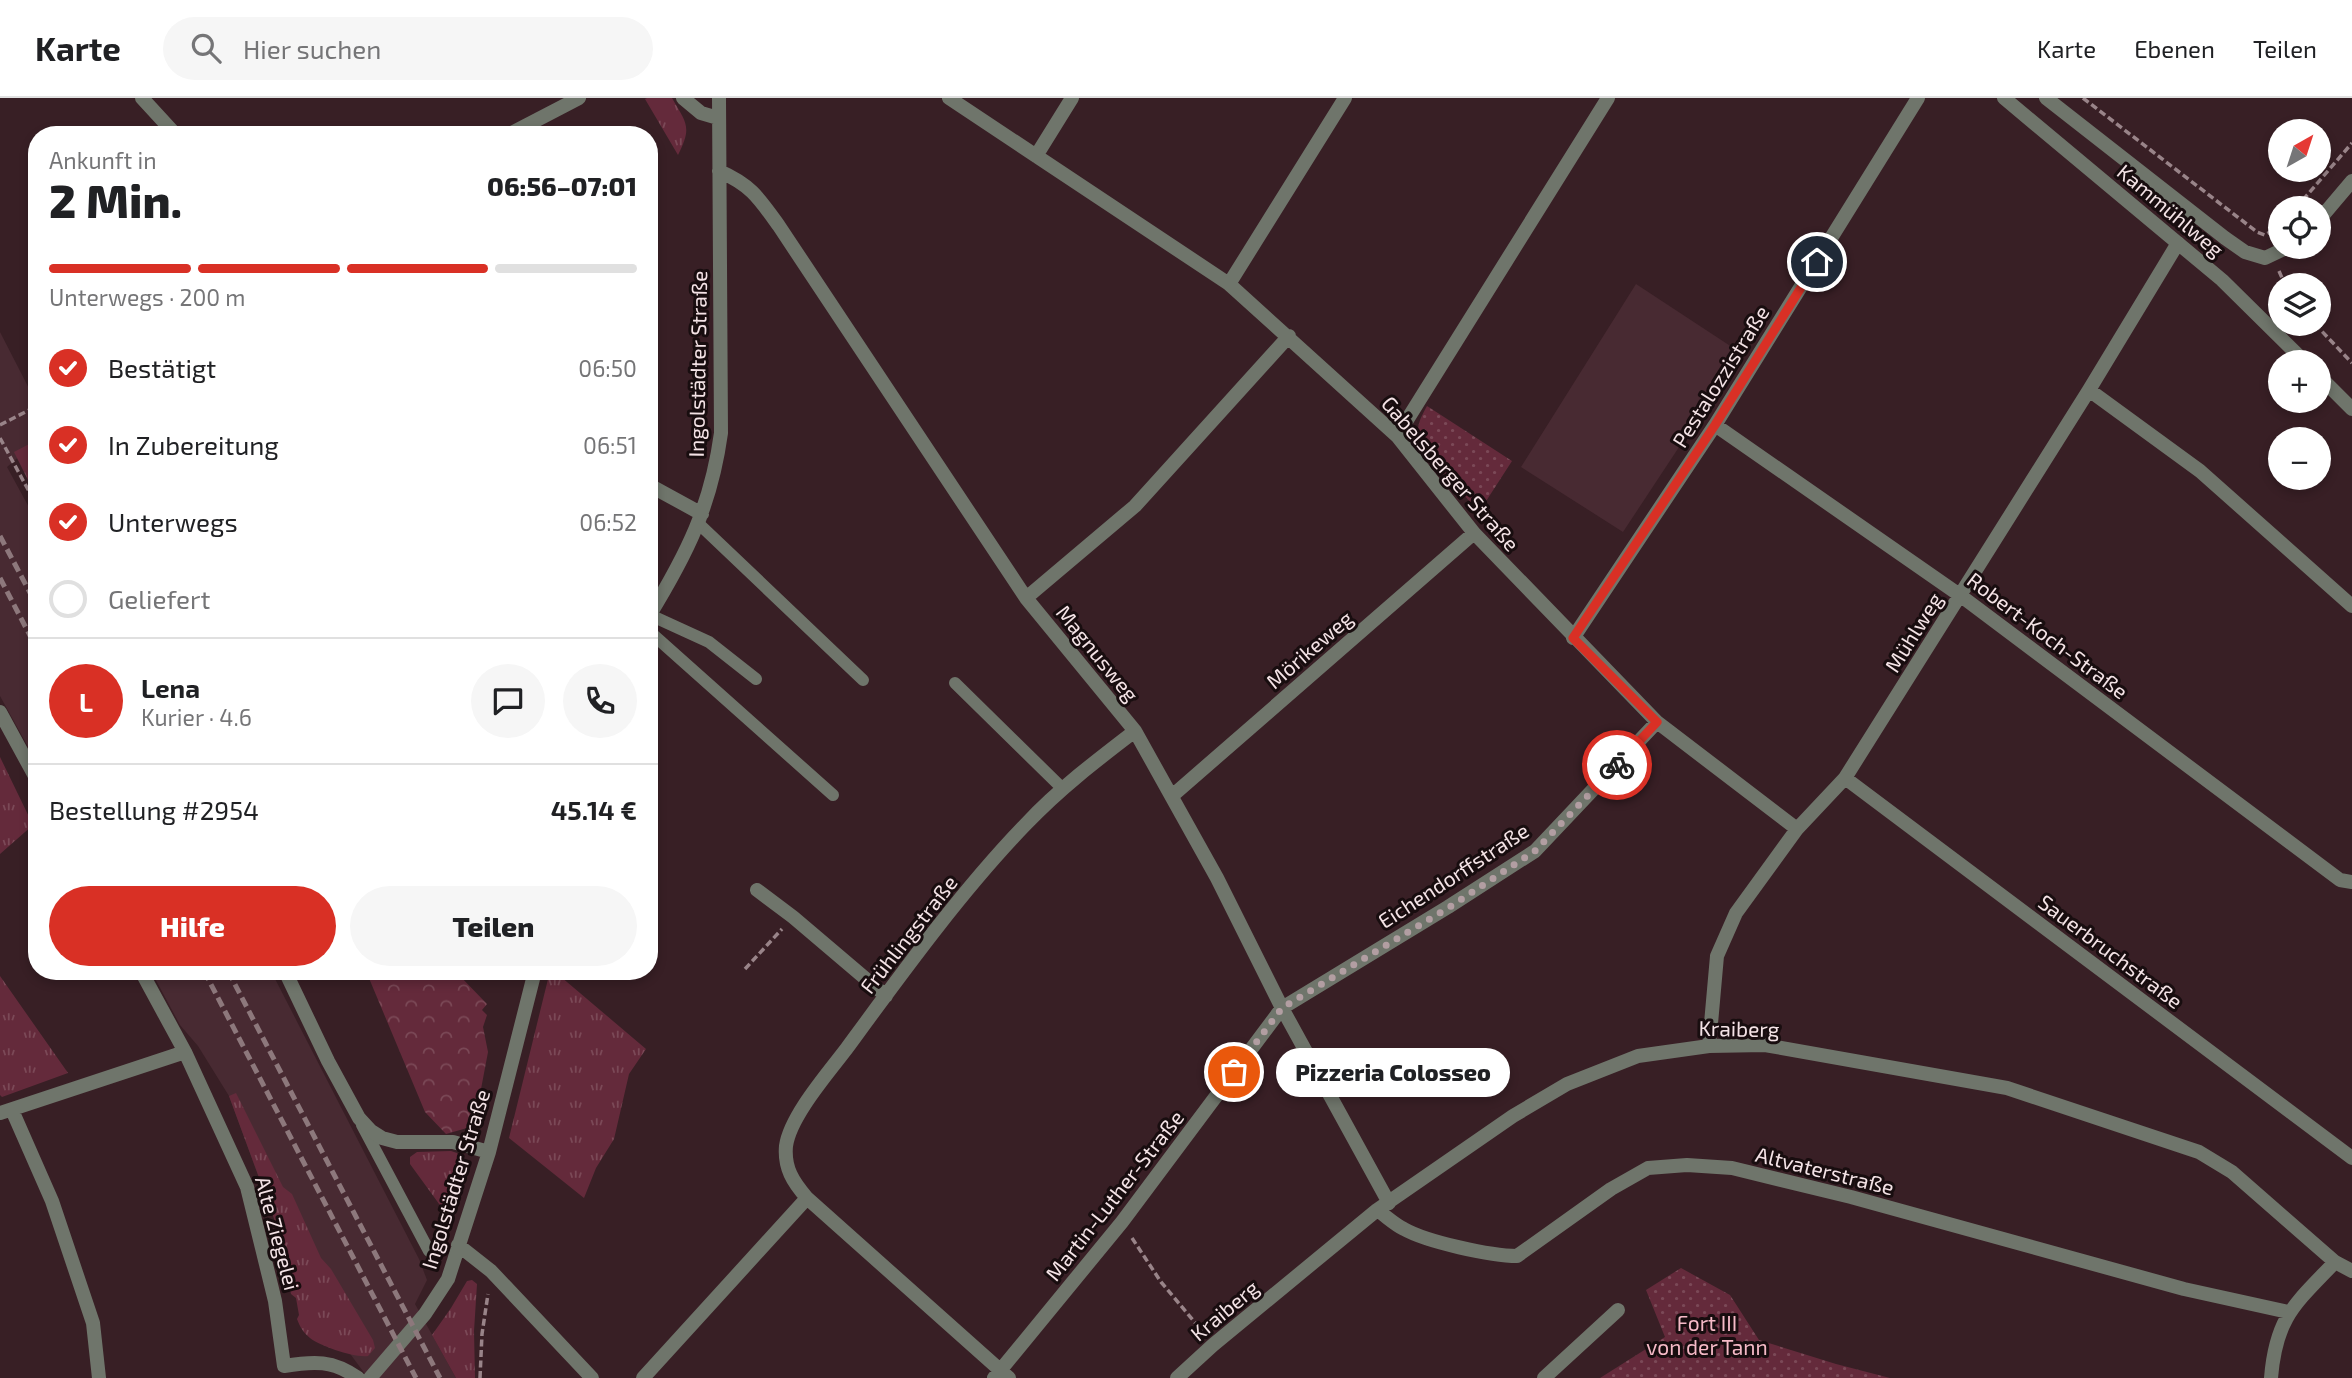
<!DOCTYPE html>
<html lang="de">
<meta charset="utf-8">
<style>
:root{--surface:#fff;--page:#f6f6f6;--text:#202124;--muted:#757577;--line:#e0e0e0;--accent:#d93025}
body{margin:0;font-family:"Exo 2",sans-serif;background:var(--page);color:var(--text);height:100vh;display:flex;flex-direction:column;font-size:26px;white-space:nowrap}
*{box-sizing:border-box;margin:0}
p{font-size:23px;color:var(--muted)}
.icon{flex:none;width:38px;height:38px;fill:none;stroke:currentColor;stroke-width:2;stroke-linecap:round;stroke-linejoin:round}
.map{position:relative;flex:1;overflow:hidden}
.side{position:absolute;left:28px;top:28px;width:630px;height:854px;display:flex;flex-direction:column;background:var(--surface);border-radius:28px;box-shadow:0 4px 10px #0003}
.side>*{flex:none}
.needle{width:46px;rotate:39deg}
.tools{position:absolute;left:2268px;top:21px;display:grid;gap:14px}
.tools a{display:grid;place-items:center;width:63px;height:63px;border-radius:50%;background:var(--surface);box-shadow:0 4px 10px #0003;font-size:35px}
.pin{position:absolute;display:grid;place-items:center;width:60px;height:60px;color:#fff;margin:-30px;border:4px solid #fff;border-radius:50%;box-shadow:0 2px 7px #0007}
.courier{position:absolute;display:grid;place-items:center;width:70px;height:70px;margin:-35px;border:5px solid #d93025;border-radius:50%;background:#fff;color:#222;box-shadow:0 2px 9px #0007}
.bubble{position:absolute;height:49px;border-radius:24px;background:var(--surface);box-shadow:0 4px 10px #0003;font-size:23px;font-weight:800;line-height:49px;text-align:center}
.summary em{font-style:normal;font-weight:800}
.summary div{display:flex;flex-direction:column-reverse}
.summary{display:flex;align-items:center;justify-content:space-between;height:119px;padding:0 21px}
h1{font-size:46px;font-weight:800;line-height:52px}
.bar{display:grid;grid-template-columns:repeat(4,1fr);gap:10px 7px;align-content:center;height:84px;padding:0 21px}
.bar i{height:9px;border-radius:5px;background:var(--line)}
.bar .selected{background:var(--accent)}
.bar p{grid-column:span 4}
.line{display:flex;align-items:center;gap:18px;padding:0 21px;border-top:2px solid var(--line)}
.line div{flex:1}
.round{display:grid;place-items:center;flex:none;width:74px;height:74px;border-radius:37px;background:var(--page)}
ol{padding:0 21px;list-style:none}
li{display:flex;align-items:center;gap:21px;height:77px}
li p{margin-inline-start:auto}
li .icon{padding:7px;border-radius:50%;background:var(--accent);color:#fff;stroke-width:4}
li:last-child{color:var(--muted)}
li i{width:38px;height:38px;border:4px solid var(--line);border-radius:50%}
.cta{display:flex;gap:14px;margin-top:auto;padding:14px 21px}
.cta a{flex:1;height:80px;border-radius:42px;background:var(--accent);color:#fff;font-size:28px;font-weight:800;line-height:80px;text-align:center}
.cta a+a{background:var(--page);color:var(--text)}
header{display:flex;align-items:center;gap:42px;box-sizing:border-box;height:98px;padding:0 35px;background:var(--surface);border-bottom:2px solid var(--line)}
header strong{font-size:33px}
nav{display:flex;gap:38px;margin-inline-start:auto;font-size:24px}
.search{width:490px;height:63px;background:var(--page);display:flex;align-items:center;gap:18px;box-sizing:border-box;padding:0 24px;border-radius:38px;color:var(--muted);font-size:26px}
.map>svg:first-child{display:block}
</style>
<header>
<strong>Karte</strong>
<div class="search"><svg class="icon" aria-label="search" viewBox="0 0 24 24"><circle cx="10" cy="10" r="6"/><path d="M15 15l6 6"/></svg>Hier suchen</div>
<nav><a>Karte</a><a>Ebenen</a><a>Teilen</a></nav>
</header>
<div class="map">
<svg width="2352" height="1280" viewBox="0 0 2352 1280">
<defs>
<pattern id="grass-tufts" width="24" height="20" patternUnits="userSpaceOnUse" patternTransform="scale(1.75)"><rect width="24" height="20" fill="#642a3b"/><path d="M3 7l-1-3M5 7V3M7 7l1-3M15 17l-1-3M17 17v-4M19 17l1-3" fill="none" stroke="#7b4957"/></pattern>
<pattern id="forest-crowns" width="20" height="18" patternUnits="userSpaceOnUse" patternTransform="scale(1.75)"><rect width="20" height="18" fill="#642a3b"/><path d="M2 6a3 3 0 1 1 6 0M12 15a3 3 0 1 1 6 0" fill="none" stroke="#7b4957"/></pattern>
<pattern id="park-dots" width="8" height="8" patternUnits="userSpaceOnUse" patternTransform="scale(1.75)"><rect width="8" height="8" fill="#642a3b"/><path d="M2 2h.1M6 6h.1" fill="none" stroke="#7b4957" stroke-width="1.8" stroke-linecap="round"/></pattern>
</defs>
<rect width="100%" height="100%" fill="#381f25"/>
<path fill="#482a32" d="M1636,186L1741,255L1623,434L1521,369Z
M0,234L37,306V343L7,369L37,424V665L0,598Z
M151,873H271L419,1161L427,1182L415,1206L456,1280H368L351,1257L278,1132L229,998L198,948L180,927Z"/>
<path fill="url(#grass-tufts)" d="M647,0H672C687,26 692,29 678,57L645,1Z
M37,342V390L33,392L14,354Z
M0,659L33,727L0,756Z
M550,873H554L646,951L629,976L614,1041L596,1070L584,1100L509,1040Z
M0,878L68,975L2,999L0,997Z
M236,995L283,1089L292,1096L321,1160L331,1171L373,1242L375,1250L368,1258C355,1260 320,1248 310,1240C303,1234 300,1229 297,1221L299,1217L296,1200L291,1196L278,1131L229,998Z
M451,1053L457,1055L464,1065L450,1121L410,1066V1059L417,1054Z
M472,1182L477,1186L474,1233L475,1280H456L432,1237L451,1210L467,1183Z"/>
<path fill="url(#forest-crowns)" d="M366,873H455L487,906L482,912L487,917L483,929L488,954L474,1028L446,1036L425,1014Z"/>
<path fill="url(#park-dots)" d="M1427,308L1512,363L1479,414L1423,351C1414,334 1418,324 1427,308Z
M1681,1170L1730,1197L1759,1242L1836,1266L1890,1280H1600L1665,1239L1646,1192Z"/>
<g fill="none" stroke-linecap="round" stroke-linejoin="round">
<path stroke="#998489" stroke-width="3.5" stroke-dasharray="7 3.5" stroke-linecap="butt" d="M2083,0L2257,134L2265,137L2280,128
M2296,110L2352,45
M2279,173L2285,187
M2315,226L2352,265
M0,327L37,308
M0,340L37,408
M745,871L782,831
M1132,1140L1161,1184L1203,1234
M480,1280L482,1236L488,1196"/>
<path stroke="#6f756b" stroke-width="12" d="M699,426L863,582
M650,517L709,544L756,581
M649,533L833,697
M955,585L1063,691
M362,1027L429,1153"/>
<path stroke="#6f756b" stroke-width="14" d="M142,0L176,37
M683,0L701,15L718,20
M949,0L1229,186L1397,338L1474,435L1657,624L1797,731
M2004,0L2222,182L2305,264
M2046,0L2225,140L2245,154L2265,160L2288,149
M508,37L579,0
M1036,58L1072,0
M719,73C751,87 759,100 779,128L1026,500L1135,633L1217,780L1282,910L1389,1105
M2319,122L2352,83
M1229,186L1345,0
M2319,278L2352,311
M2089,292L2200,373L2352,508
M1715,327L1961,498L2340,782L2352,784
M1397,338L1608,0
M649,387L702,416
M1026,500L1135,408L1289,238
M649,518C687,456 711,408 721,335L719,0
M1573,540L1715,327L1918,0
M0,614L37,682
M1845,680L2352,1060
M1172,698L1474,435
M757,792L793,819L886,898
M141,873L185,954L247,1089L275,1203L284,1268C314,1263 333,1262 358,1280
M285,873L328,963L359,1020L371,1033L382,1040L397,1044H453L489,1054
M1709,948L1717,858L1736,815L1797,731L1845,680L2089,292L2178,145
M12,1012L52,1103L93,1225L99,1280
M0,1015L185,954
M1377,1112C1386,1118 1394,1126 1404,1131C1427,1144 1491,1158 1517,1158L1611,1091L1648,1070L1687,1067L1732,1070L1851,1099L2184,1191L2288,1214
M458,1147L491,1173L592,1280
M370,1280L425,1216L448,1181L489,1054L535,873
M643,1280L807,1100
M994,1280L1122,1124L1282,910L1448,809L1535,753L1657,624
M1009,1280L807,1100C793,1084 784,1070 786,1048C790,1018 829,974 847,950C902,875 962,792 1026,726C1059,691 1097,662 1135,633
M1177,1280L1213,1247L1377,1112L1513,1018L1567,986L1638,958L1709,948L1765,947L2007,990L2199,1054L2232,1074L2335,1164L2352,1173
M1544,1280L1618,1212
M2271,1280C2276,1219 2295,1206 2335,1164"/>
<path stroke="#8d787c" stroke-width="5" stroke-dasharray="10 5" stroke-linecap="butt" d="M0,438L37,508
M0,480L37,551
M204,873L416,1280
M228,873L440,1280"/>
</g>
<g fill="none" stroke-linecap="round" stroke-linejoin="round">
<path stroke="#b29ea2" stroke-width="7" stroke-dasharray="0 12.6" d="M1234,974L1282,910L1448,810L1535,753L1617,667"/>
<path stroke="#d93025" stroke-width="9" d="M1617,667L1657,624L1573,540L1715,327L1817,164"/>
</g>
<g text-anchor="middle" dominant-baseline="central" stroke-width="6" stroke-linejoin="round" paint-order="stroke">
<g font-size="21" fill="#f4e3e6" stroke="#180d0f">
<text transform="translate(2171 112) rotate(40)">Kammühlweg</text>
<text transform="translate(697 266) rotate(-89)">Ingolstädter Straße</text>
<text transform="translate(1720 278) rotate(-58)">Pestalozzistraße</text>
<text transform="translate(1451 375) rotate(49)">Gabelsberger Straße</text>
<text transform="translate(1913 534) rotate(-58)">Mühlweg</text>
<text transform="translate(2048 537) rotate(37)">Robert-Koch-Straße</text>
<text transform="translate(1309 551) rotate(-41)">Mörikeweg</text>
<text transform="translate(1098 555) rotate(51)">Magnusweg</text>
<text transform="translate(1453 777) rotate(-33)">Eichendorffstraße</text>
<text transform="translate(908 836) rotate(-52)">Frühlingstraße</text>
<text transform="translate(2111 853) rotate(37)">Sauerbruchstraße</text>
<text transform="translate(1739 930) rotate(1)">Kraiberg</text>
<text transform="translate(1825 1072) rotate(14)">Altvaterstraße</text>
<text transform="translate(455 1081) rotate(-73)">Ingolstädter Straße</text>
<text transform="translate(1114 1097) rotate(-52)">Martin-Luther-Straße</text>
<text transform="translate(278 1135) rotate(75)">Alte Ziegelei</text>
<text transform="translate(1224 1212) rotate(-40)">Kraiberg</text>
</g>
<g font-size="21" fill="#f6bac7" stroke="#180d0f">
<text x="1707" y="1224">Fort III<tspan x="1707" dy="24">von der Tann</tspan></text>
</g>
</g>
</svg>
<div class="tools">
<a><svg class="needle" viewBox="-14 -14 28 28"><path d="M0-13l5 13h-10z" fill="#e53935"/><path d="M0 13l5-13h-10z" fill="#757577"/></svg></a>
<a><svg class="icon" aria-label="locate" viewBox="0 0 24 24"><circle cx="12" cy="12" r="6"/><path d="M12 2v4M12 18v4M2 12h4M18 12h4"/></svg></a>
<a><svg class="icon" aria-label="layers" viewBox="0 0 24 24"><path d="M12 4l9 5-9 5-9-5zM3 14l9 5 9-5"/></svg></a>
<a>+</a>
<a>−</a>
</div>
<div class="pin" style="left:1234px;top:974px;background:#ea580c"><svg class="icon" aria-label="bag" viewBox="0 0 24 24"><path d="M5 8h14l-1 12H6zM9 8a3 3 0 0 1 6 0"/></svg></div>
<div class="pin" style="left:1817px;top:164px;background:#1f2937"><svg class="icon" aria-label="home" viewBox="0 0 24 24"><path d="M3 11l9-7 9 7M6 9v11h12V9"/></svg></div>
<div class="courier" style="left:1617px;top:667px"><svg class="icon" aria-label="bike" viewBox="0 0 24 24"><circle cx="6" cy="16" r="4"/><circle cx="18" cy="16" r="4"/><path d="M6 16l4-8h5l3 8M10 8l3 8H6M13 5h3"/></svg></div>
<div class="bubble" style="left:1276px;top:950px;width:234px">Pizzeria Colosseo</div>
<section class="side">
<div class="summary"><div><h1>2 Min.</h1><p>Ankunft in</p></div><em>06:56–07:01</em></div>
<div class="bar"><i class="selected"></i><i class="selected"></i><i class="selected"></i><i></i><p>Unterwegs · 200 m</p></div>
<ol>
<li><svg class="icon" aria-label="check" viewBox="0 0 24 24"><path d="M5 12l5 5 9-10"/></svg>Bestätigt<p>06:50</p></li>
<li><svg class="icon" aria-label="check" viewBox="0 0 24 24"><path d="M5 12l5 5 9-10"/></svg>In Zubereitung<p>06:51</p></li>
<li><svg class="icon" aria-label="check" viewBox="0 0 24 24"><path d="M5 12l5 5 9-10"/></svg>Unterwegs<p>06:52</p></li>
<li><i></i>Geliefert</li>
</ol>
<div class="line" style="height:126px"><b class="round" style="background:var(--accent);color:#fff">L</b><div><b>Lena</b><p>Kurier · 4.6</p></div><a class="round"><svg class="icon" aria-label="chat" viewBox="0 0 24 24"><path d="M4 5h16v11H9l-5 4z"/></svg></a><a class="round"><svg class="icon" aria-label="phone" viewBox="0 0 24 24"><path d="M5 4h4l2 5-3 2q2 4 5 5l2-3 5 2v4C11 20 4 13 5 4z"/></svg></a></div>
<div class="line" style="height:91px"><div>Bestellung #2954</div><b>45.14 €</b></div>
<div class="cta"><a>Hilfe</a><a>Teilen</a></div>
</section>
</div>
